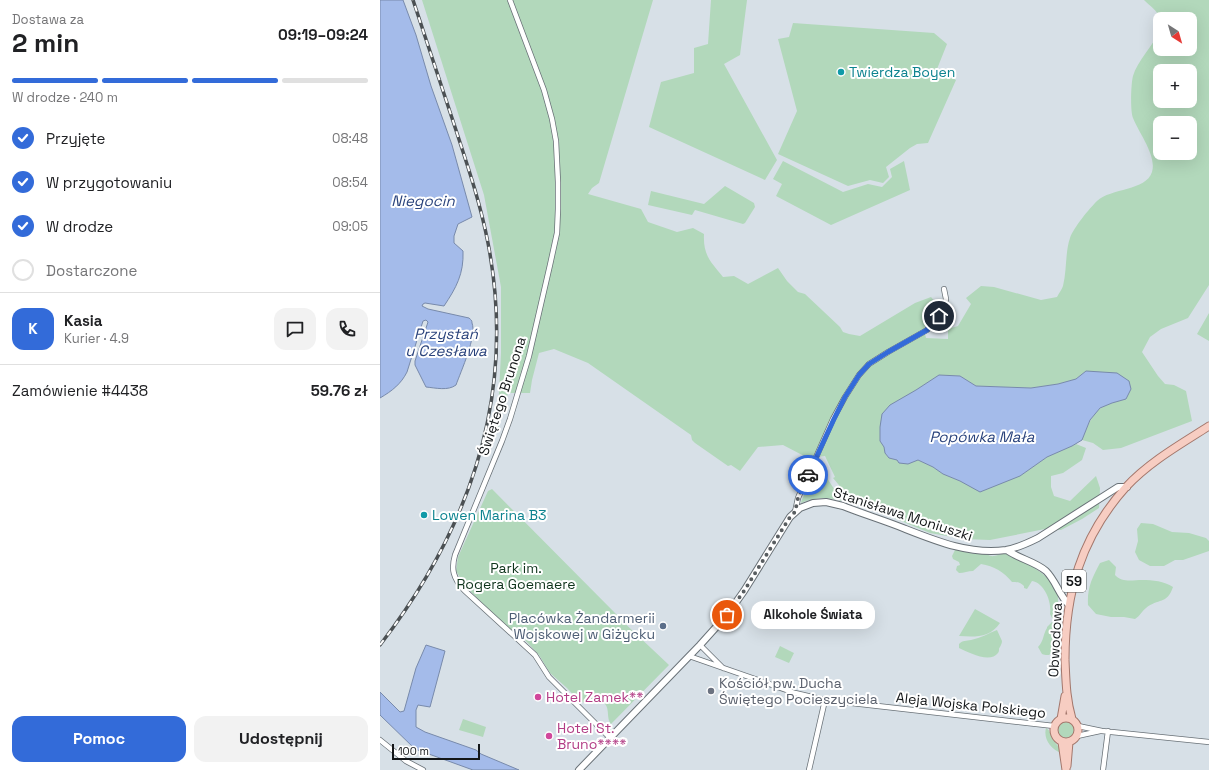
<!DOCTYPE html>
<html lang="pl">
<meta charset="utf-8">
<style>
:root{--surface:#fff;--page:#f2f2f2;--text:#202124;--muted:#757577;--line:#e0e0e0;--accent:#336bd9}
body{margin:0;font-family:"Space Grotesk",sans-serif;background:var(--page);color:var(--text);height:100vh;display:flex;flex-direction:column;font-size:15px;white-space:nowrap}
*{box-sizing:border-box;margin:0}
p{font-size:13px;color:var(--muted)}
.icon{flex:none;width:22px;height:22px;fill:none;stroke:currentColor;stroke-width:2;stroke-linecap:round;stroke-linejoin:round}
.map{position:relative;flex:1;overflow:hidden}
.details{display:flex;flex-direction:column;background:var(--surface);width:380px}
.details>*{flex:none}
.needle{width:26px;rotate:143deg}
.tools{position:absolute;left:773px;top:12px;display:grid;gap:8px}
.tools a{display:grid;place-items:center;width:44px;height:44px;border-radius:8px;background:var(--surface);box-shadow:0 4px 16px #0002;font-size:20px}
.scale{position:absolute;left:12px;bottom:10px;width:88px;box-sizing:border-box;padding-left:4px;border:2px solid #131618;border-top:0;font-size:11px;line-height:14px;white-space:nowrap;color:#131618;-webkit-text-stroke:3px #fff;paint-order:stroke}
.pin{position:absolute;display:grid;place-items:center;width:34px;height:34px;color:#fff;margin:-17px;border:2px solid #fff;border-radius:50%;box-shadow:0 1px 4px #0007}
.courier{position:absolute;display:grid;place-items:center;width:40px;height:40px;margin:-20px;border:3px solid #336bd9;border-radius:50%;background:#fff;color:#222;box-shadow:0 1px 5px #0007}
.bubble{position:absolute;height:28px;border-radius:12px;background:var(--surface);box-shadow:0 4px 16px #0002;font-size:13px;font-weight:600;line-height:28px;text-align:center}
.summary em{font-style:normal;font-weight:600}
.summary div{display:flex;flex-direction:column-reverse}
.summary{display:flex;align-items:center;justify-content:space-between;height:68px;padding:0 12px}
h1{font-size:26px;font-weight:600;line-height:30px}
.bar{display:grid;grid-template-columns:repeat(4,1fr);gap:6px 4px;align-content:center;height:48px;padding:0 12px}
.bar i{height:5px;border-radius:3px;background:var(--line)}
.bar .selected{background:var(--accent)}
.bar p{grid-column:span 4}
.line{display:flex;align-items:center;gap:10px;padding:0 12px;border-top:1px solid var(--line)}
.line div{flex:1}
.round{display:grid;place-items:center;flex:none;width:42px;height:42px;border-radius:12px;background:var(--page)}
ol{padding:0 12px;list-style:none}
li{display:flex;align-items:center;gap:12px;height:44px}
li p{margin-inline-start:auto}
li .icon{padding:4px;border-radius:50%;background:var(--accent);color:#fff;stroke-width:4}
li:last-child{color:var(--muted)}
li i{width:22px;height:22px;border:2px solid var(--line);border-radius:50%}
.primary-button{display:flex;gap:8px;margin-top:auto;padding:8px 12px}
.primary-button a{flex:1;height:46px;border-radius:12px;background:var(--accent);color:#fff;font-size:16px;font-weight:600;line-height:46px;text-align:center}
.primary-button a+a{background:var(--page);color:var(--text)}
main{display:flex;flex:1;min-height:0}
.map>svg:first-child{display:block}
</style>
<main>
<section class="details">
<div class="summary"><div><h1>2 min</h1><p>Dostawa za</p></div><em>09:19–09:24</em></div>
<div class="bar"><i class="selected"></i><i class="selected"></i><i class="selected"></i><i></i><p>W drodze · 240 m</p></div>
<ol>
<li><svg class="icon" aria-label="check" viewBox="0 0 24 24"><path d="M5 12l5 5 9-10"/></svg>Przyjęte<p>08:48</p></li>
<li><svg class="icon" aria-label="check" viewBox="0 0 24 24"><path d="M5 12l5 5 9-10"/></svg>W przygotowaniu<p>08:54</p></li>
<li><svg class="icon" aria-label="check" viewBox="0 0 24 24"><path d="M5 12l5 5 9-10"/></svg>W drodze<p>09:05</p></li>
<li><i></i>Dostarczone</li>
</ol>
<div class="line" style="height:72px"><b class="round" style="background:var(--accent);color:#fff">K</b><div><b>Kasia</b><p>Kurier · 4.9</p></div><a class="round"><svg class="icon" aria-label="chat" viewBox="0 0 24 24"><path d="M4 5h16v11H9l-5 4z"/></svg></a><a class="round"><svg class="icon" aria-label="phone" viewBox="0 0 24 24"><path d="M5 4h4l2 5-3 2q2 4 5 5l2-3 5 2v4C11 20 4 13 5 4z"/></svg></a></div>
<div class="line" style="height:52px"><div>Zamówienie #4438</div><b>59.76 zł</b></div>
<div class="primary-button"><a>Pomoc</a><a>Udostępnij</a></div>
</section>
<div class="map">
<svg width="829" height="770" viewBox="0 0 829 770">
<rect width="100%" height="100%" fill="#d7e0e7"/>
<path fill="#b2d8bb" fill-rule="evenodd" d="M42,0H273L219,183L212,188L208,194L261,209L268,222L297,232L313,228L324,234C323,255 330,261 343,277L354,276L368,284L398,268L407,281L418,292L425,294L460,327L463,332L469,334L480,336L535,303L551,297L555,302L544,329L546,338L568,339V329L578,326L591,304L586,298L601,286L614,287L661,300L677,297C679,293 682,289 683,286C687,270 685,253 690,238C694,227 709,209 717,201C731,188 766,191 772,172C777,156 759,133 753,118C750,111 751,83 753,76C757,62 773,45 780,31V49H810V19H780C778,11 770,6 764,0H829V285L808,318L781,329L770,337L762,352L778,376L785,384L794,385L806,391L812,421L741,448L723,450L713,443L702,440C714,411 715,406 747,399L706,371L696,379L678,384L651,388L596,386L580,376L559,375L536,390L500,441L505,447V453L509,458L517,460H538L553,467L563,474L580,481L640,476L667,457L696,444L706,448L702,460L683,473L671,476V487L674,496L690,501L716,476L720,488L719,508L702,519L681,530L665,529L610,540L584,539L550,533L483,505L472,495L469,497L453,478L455,477L445,456L428,458L403,445L378,447L360,471L351,465L348,466L315,443L312,440L311,435L208,363L174,349L159,353L152,380L150,393H128L117,432L121,353V287L104,195ZM780,71H810V101H780ZM780,123H810V153H780Z
M331,0H367L360,55L344,64L397,160L385,180L269,127L281,82L314,73V48L328,44Z
M413,23L554,33L567,44L557,69L576,80L548,143L537,144L530,148L506,167L509,177L503,183L490,180L468,186L398,154L417,111L398,39L409,37Z
M403,161L463,192L488,184L502,187L512,177L510,169L524,161L530,190L451,225L396,196L402,184L393,179Z
M345,186L374,203L375,207L365,223L363,224L315,210L312,215L268,205L271,191L324,204Z
M829,313V341L817,334Z
M434,471H439L443,472L462,501C449,497 433,497 421,503V502Z
M112,489L237,615V616L289,665L231,724C226,718 230,710 225,704L205,703L198,700L187,688L170,673L159,655L145,640L130,629L106,607L85,586L76,571L78,557L108,491Z
M761,523L773,524L792,532L809,533L826,538L829,541V551L803,560H795L784,566H770L759,560L755,552L758,541L757,529Z
M575,550C582,549 589,554 596,554C598,554 600,553 602,553C606,553 610,557 614,556C618,556 621,553 626,554C641,558 668,574 676,588C680,597 676,607 680,615L678,619L672,618L670,614C672,603 665,583 652,581L647,589L644,588V586C640,582 637,582 632,582C624,572 614,566 601,564L593,571C588,571 584,573 579,573L576,570L577,566L580,565L579,562L573,559L572,556Z
M729,560L736,567L735,575C742,583 753,580 762,580C773,580 784,581 793,587C787,605 778,598 766,608C762,611 760,616 755,619L744,617H731L716,614L708,605C707,588 712,578 720,563Z
M595,609L620,623C610,638 595,637 579,636Z
M672,622L675,625C676,630 673,633 673,638C673,646 675,659 662,654L658,647C664,641 663,634 667,628V627Z
M617,630L622,641C622,643 621,645 620,647C618,649 620,650 618,653C610,664 588,652 579,648V644C583,640 586,641 591,640C601,638 609,633 617,630Z
M400,646L414,653L409,663L395,657Z
M83,719L106,727L103,737L79,730Z
M678 730a8 8 0 1 1 16 0a8 8 0 1 1-16 0Z
M666,728C671,731 670,734 673,739C676,745 679,745 681,753C671,749 663,739 666,728Z"/>
<path fill="#a4bbea" stroke="#788aab" d="M0,0H23L36,35L51,86L72,145L92,217L78,224L74,236V243L83,251C84,274 76,288 64,306L45,303L43,304L42,306L48,309L89,318C91,320 92,320 92,323C97,336 81,371 76,385C68,391 56,388 46,387L35,365V361L48,322L46,320L43,321L27,372C21,384 12,391 0,398Z
M706,371L737,373L749,381L751,389L746,399L732,403L720,408L710,420L702,440L692,446L667,457L640,476L600,492L580,481L563,474L553,467L538,460L528,464L519,463L517,460L509,458L505,453L504,447L500,441V427L502,414L510,405L536,390L559,375L580,376L596,386L651,388L678,384L696,379Z
M46,645L65,651L50,707L38,705L36,710V727L45,732L96,750L101,754L139,770H93L35,749L0,715V692L20,712L24,711L36,668Z"/>
<g fill="none" stroke-linecap="round" stroke-linejoin="round">
<path stroke="#b0b8be" stroke-width="4.5" stroke-dasharray="4.5 2" stroke-linecap="butt" d="M559,316L565,303"/>
<g stroke="#697177" stroke-width="6">
<path id="minor" d="M130,0L164,90L172,119L176,141L178,182V209L177,233L170,265L149,356L130,419L122,441L75,555C71,569 73,578 84,590L155,655L169,677L230,738
M564,289L566,299L565,303
M415,512L418,498L453,419L465,397L479,375L489,364L508,352L547,330L559,316
M320,645L343,668
M309,656L415,693L445,700L674,726
M698,726L722,731L829,742
M697,736L720,731
M0,740L26,761L43,770
M429,770L445,700
M723,770L728,731"/>
</g>
<g stroke="#697177" stroke-width="8">
<path id="tertiary" d="M627,550C639,559 654,561 666,571C676,581 679,595 689,605
M199,770L320,645L347,615L364,591L410,517L420,508L433,503L446,502L463,506C483,514 503,520 523,528C556,541 590,555 626,550C637,548 648,543 658,538L738,487H747"/>
</g>
<g stroke="#a3776c" stroke-width="9">
<path id="primary" d="M674 730a12 12 0 1 1 24 0a12 12 0 1 1-24 0Z
M681,719L685,696
M692,719C686,698 686,681 685,660C685,593 701,537 746,487C769,462 801,444 829,426
M682,742L686,770
M687,766L689,742"/>
</g>
<use href="#minor" stroke="#fff" stroke-width="4.5"/>
<use href="#tertiary" stroke="#fff" stroke-width="6"/>
<use href="#primary" stroke="#f7cdc2" stroke-width="7"/>
<g stroke="#4b5053" stroke-width="3.5">
<path id="rail" d="M0,645C91,527 137,393 108,243C100,201 86,161 73,121C60,81 46,40 33,0"/>
</g>
<use href="#rail" stroke="#fff" stroke-width="2" stroke-dasharray="6" stroke-linecap="butt"/>
</g>
<g fill="none" stroke-linecap="round" stroke-linejoin="round">
<path stroke="#585d60" stroke-width="4" stroke-dasharray="0 7.2" d="M347,615L364,591L410,517L415,512L418,498L428,475"/>
<path stroke="#336bd9" stroke-width="5" d="M428,475L454,419L465,397L479,375L489,364L508,352L547,330L559,316"/>
</g>
<g fill="#0f9aa8" stroke="#fff" stroke-width="1.5">
<circle cx="461" cy="72" r="4"/>
<circle cx="44" cy="515" r="4"/>
</g>
<circle fill="#5c6f8a" stroke="#fff" stroke-width="1.5" cx="283" cy="626" r="4"/>
<circle fill="#6b7280" stroke="#fff" stroke-width="1.5" cx="331" cy="691" r="4"/>
<g fill="#d1479c" stroke="#fff" stroke-width="1.5">
<circle cx="158" cy="697" r="4"/>
<circle cx="169" cy="736" r="4"/>
</g>
<g text-anchor="middle" dominant-baseline="central" stroke-width="4" stroke-linejoin="round" paint-order="stroke">
<rect fill="#fff" stroke="#5a5c5d" stroke-width="1" x="682" y="570" width="24" height="22" rx="3"/>
<g font-size="13" font-weight="bold" fill="#131618">
<text x="694" y="581">59</text>
</g>
<g font-size="14" fill="#0d838f" stroke="#fff" text-anchor="start">
<text x="469" y="72">Twierdza Boyen</text>
<text x="52" y="515">Lowen Marina B3</text>
</g>
<g font-size="14" fill="#131618" stroke="#fff">
<text transform="translate(122 396) rotate(-72)">Świętego Brunona</text>
<text transform="translate(523 514) rotate(18)">Stanisława Moniuszki</text>
<text transform="translate(675 640) rotate(-87)">Obwodowa</text>
<text transform="translate(591 705) rotate(6)">Aleja Wojska Polskiego</text>
</g>
<g font-size="14" fill="#0f341c" stroke="#fff">
<text x="136" y="568">Park im.<tspan x="136" dy="16">Rogera Goemaere</tspan></text>
</g>
<g font-size="14" fill="#4e5e75" stroke="#fff" text-anchor="end">
<text x="275" y="618">Placówka Żandarmerii<tspan x="275" dy="16">Wojskowej w Giżycku</tspan></text>
</g>
<g font-size="14" fill="#5b616d" stroke="#fff" text-anchor="start">
<text x="339" y="683">Kościół pw. Ducha<tspan x="339" dy="16">Świętego Pocieszyciela</tspan></text>
</g>
<g font-size="14" fill="#b23c85" stroke="#fff" text-anchor="start">
<text x="166" y="697">Hotel Zamek**</text>
<text x="177" y="728">Hotel St.<tspan x="177" dy="16">Bruno****</tspan></text>
</g>
<g font-size="15" font-style="italic" fill="#2a437c" stroke="#fff">
<text x="43" y="200">Niegocin</text>
<text x="66" y="333">Przystań<tspan x="66" dy="17">u Czesława</tspan></text>
<text x="602" y="436">Popówka Mała</text>
</g>
</g>
</svg>
<div class="tools">
<a><svg class="needle" viewBox="-14 -14 28 28"><path d="M0-13l5 13h-10z" fill="#e53935"/><path d="M0 13l5-13h-10z" fill="#757577"/></svg></a>
<a>+</a>
<a>−</a>
</div>
<div class="scale">100 m</div>
<div class="pin" style="left:347px;top:615px;background:#ea580c"><svg class="icon" aria-label="bag" viewBox="0 0 24 24"><path d="M5 8h14l-1 12H6zM9 8a3 3 0 0 1 6 0"/></svg></div>
<div class="pin" style="left:559px;top:316px;background:#1f2937"><svg class="icon" aria-label="home" viewBox="0 0 24 24"><path d="M3 11l9-7 9 7M6 9v11h12V9"/></svg></div>
<div class="courier" style="left:428px;top:475px"><svg class="icon" aria-label="car" viewBox="0 0 24 24"><path d="M5 17H2v-5l4-1 3-4h7l3 4 3 1v5h-3M9 17h6M6 11h13"/><circle cx="7" cy="17" r="2"/><circle cx="17" cy="17" r="2"/></svg></div>
<div class="bubble" style="left:371px;top:601px;width:124px">Alkohole Świata</div>
</div>
</main>
